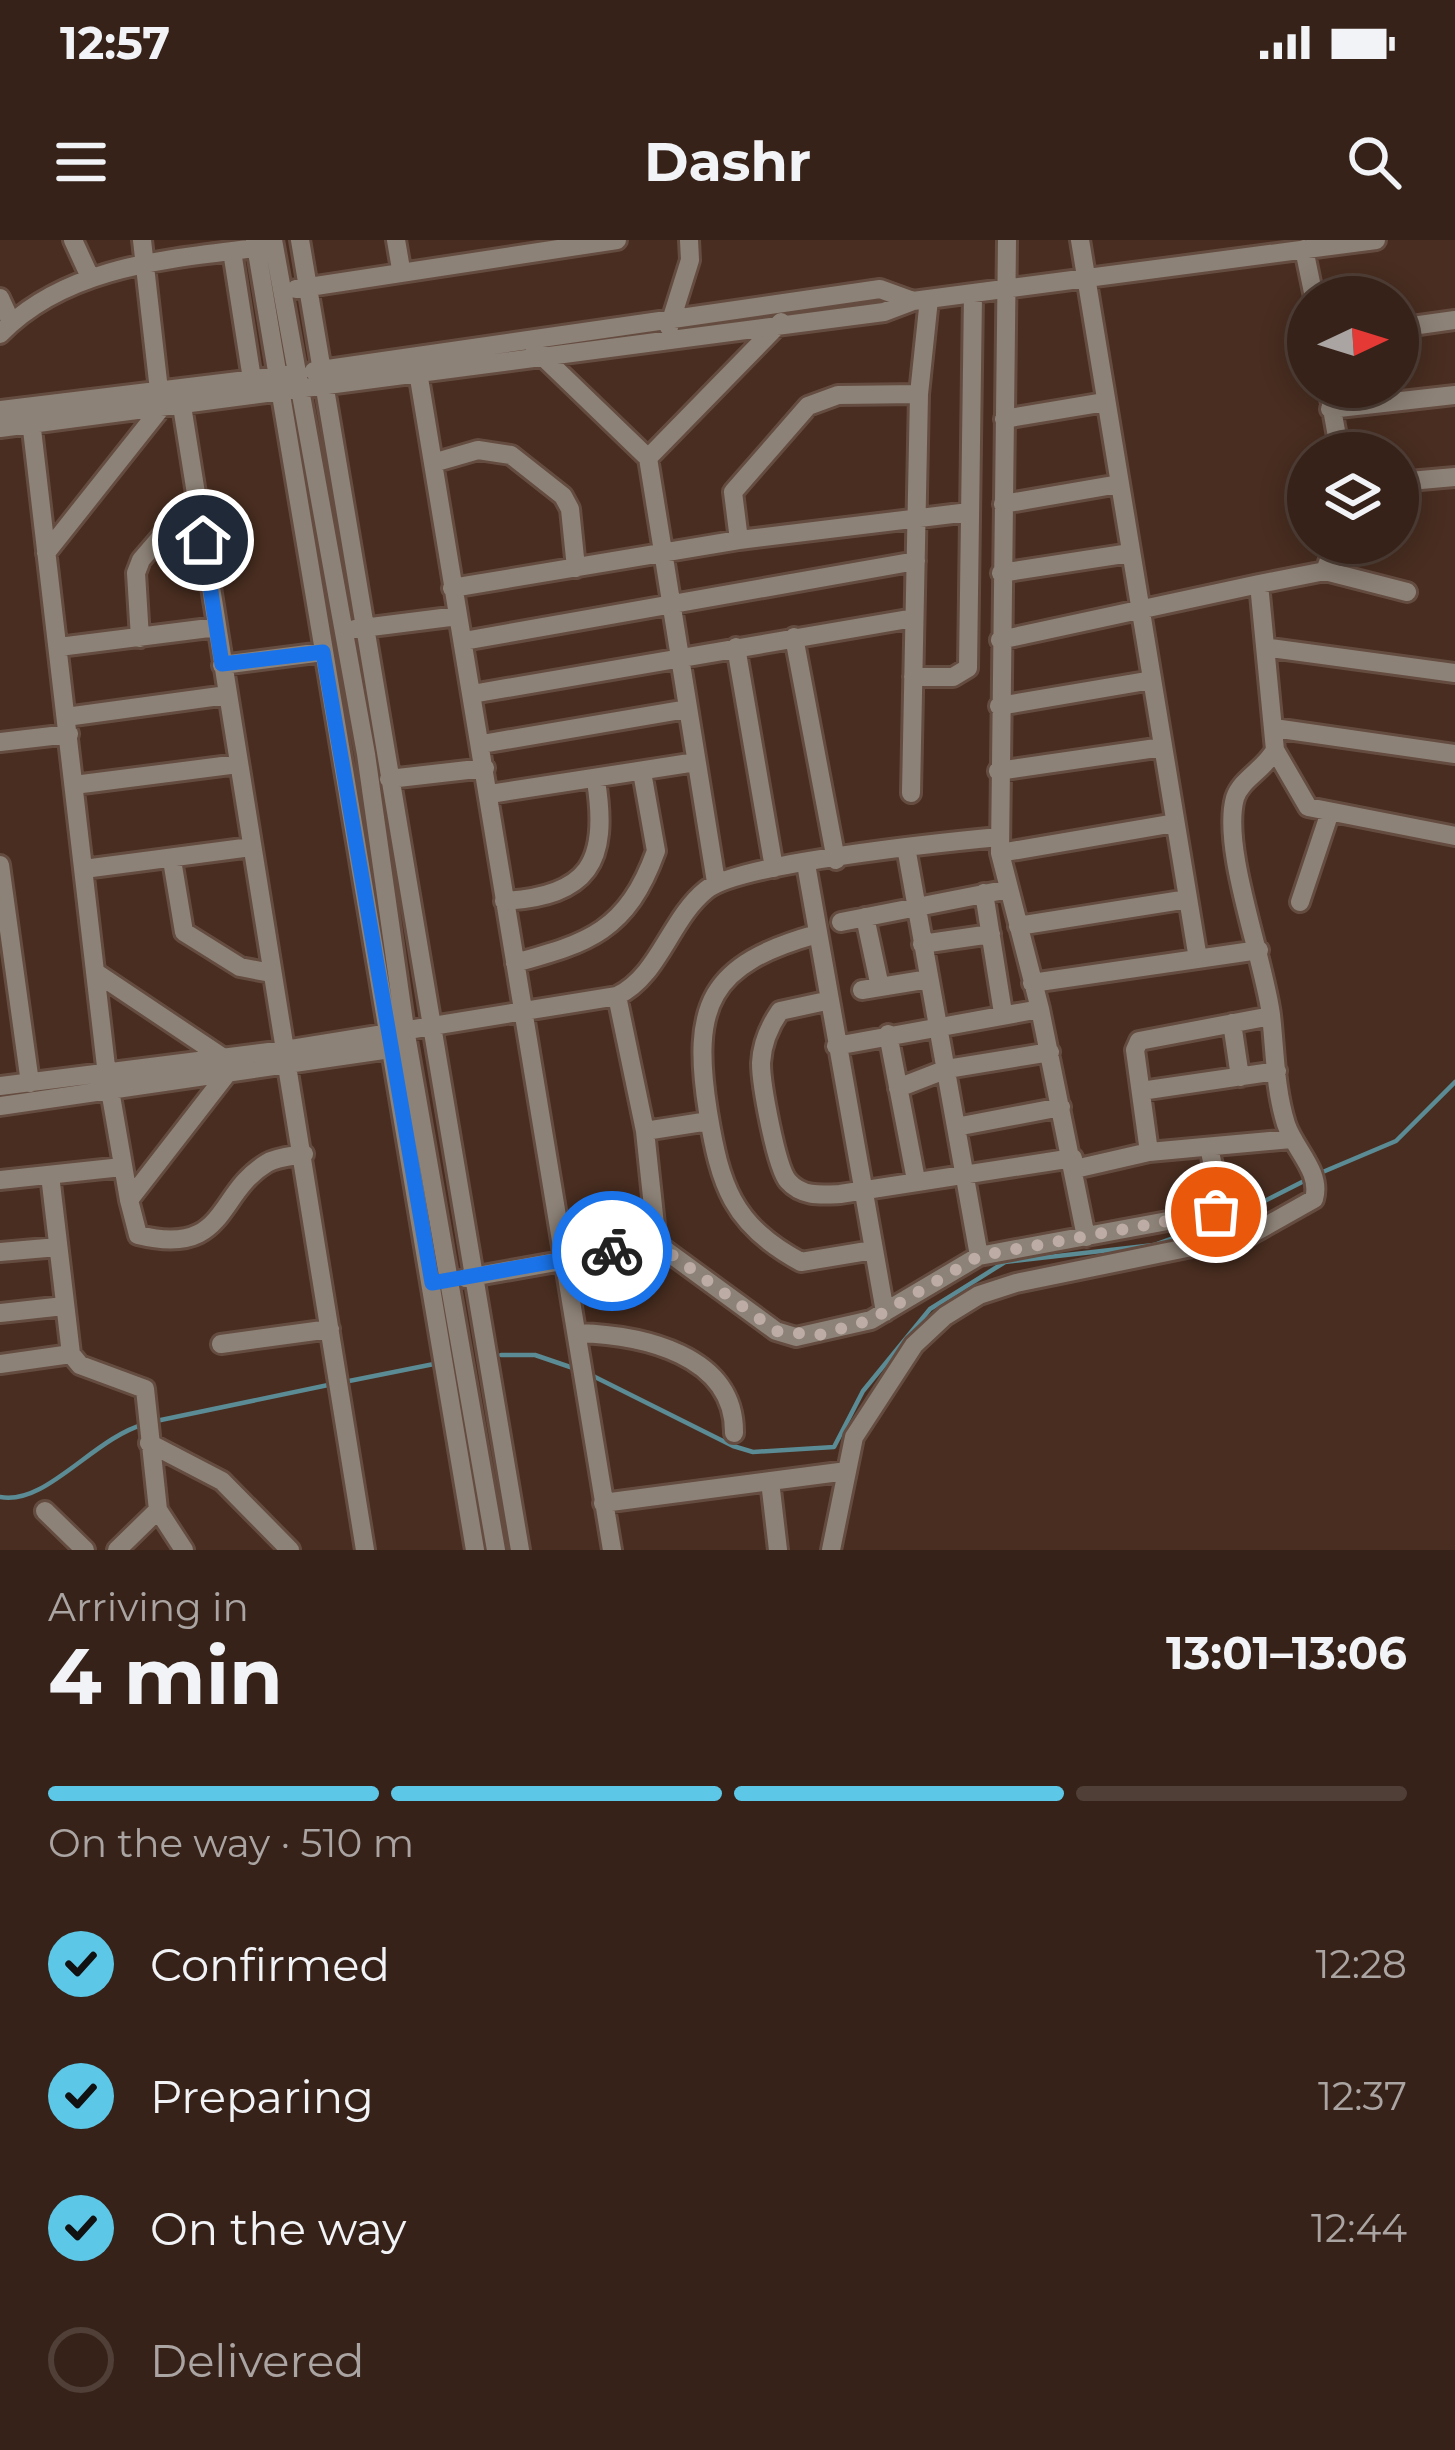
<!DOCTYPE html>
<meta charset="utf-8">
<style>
:root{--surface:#362218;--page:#412f25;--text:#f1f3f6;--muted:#aaa4a2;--line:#503f37;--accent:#5cc7e7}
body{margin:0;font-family:Montserrat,sans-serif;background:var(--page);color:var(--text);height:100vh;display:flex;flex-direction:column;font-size:45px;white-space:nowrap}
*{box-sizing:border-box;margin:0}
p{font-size:39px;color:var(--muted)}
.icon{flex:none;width:66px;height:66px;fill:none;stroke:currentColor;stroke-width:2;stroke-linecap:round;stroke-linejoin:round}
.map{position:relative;height:1310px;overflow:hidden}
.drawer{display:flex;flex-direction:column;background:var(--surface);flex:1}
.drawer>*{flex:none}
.needle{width:78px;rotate:86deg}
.fabs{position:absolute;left:1287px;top:36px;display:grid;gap:24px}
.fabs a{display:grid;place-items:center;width:132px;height:132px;border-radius:50%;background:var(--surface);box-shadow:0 6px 30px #0003,0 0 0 3px var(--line);font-size:60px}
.pin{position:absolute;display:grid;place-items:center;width:102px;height:102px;color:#fff;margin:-51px;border:6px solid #fff;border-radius:50%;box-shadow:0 3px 12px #0007}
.courier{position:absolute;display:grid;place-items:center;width:120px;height:120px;margin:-60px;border:9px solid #1a73e8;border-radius:50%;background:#fff;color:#222;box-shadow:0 3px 15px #0007}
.headline em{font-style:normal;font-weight:700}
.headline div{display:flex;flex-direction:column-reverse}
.headline{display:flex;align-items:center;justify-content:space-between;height:204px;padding:0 48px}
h1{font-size:78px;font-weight:700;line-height:90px}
.bar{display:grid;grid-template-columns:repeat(4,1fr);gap:18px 12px;align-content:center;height:144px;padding:0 48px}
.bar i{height:15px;border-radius:9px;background:var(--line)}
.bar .active{background:var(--accent)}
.bar p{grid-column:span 4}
ol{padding:0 48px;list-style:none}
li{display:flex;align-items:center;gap:36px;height:132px}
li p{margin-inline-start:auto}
li .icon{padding:12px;border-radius:50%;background:var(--accent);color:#111;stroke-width:4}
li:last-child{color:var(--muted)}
li i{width:66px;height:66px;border:6px solid var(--line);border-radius:50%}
.status{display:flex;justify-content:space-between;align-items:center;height:84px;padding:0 60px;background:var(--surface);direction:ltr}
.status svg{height:33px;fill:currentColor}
header{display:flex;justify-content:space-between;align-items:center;height:156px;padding:0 48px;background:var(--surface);font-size:54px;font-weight:700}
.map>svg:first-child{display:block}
</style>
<div class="status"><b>12:57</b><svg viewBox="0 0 49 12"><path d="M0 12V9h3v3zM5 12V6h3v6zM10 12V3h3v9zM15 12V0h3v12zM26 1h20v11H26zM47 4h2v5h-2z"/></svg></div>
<header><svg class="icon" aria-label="menu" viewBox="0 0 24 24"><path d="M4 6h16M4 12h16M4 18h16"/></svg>Dashr<svg class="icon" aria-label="search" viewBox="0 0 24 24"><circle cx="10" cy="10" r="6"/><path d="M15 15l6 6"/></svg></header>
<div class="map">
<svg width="1455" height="1310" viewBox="0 0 1455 1310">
<rect width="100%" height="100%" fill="#482d20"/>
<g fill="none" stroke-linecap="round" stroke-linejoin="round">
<path stroke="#5b8b94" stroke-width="4.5" d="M1318,934L1396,901L1455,842
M501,1115H535L576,1129
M587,1133L733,1206L753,1212L834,1207L863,1151L930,1069L1005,1022L1154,1005L1241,973L1308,939
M344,1142L434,1124
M156,1181L333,1144
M0,1257C46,1266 93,1198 145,1184"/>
<g stroke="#654c41" stroke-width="24">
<path id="minor" d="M73,0L90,37
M255,0L475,1310
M273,0L366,514L405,789L496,1310
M300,0L520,1310
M396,0L401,29
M1007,0L1000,613L1040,769L1086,997
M1080,0L1198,719
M1304,9L1314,57
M232,11L252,139
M296,49L617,0
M0,58L11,82
M669,87L690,20L689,0
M1398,88L1455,80
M0,94C66,26 168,19 256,8
M535,109L648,218L716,642
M314,131L880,49L913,61
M418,132L612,1310
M1328,147L1340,213
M182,166L285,810
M1330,169L1455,155
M0,170L287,135
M30,172L107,835
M1004,179L1105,162
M0,188L884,72L913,61L1376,0
M648,218L781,82
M433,223L478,210L511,215L563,256L570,269L576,328
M1398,242L1455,237
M1003,264L1119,244
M739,300L733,252L808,166L838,155L919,154
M46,313L161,168L142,0
M1325,331L1407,352
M1001,333L1130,313
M452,348L739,300L969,272
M355,389L458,376
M794,397L836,620
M140,398L136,333L141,320L196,256
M1000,400L1259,344
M464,401L916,321
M59,407L217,387
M736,407L774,628
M1270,408L1455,433
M222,425L323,412
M913,437H953L968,428L973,54
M472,454L914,378
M999,466L1152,440
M66,477L227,455
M1274,488L1455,514
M0,502L69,494
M482,504L687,469
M1275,510L1308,567L1455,596
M998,531L1163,507
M389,539L485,528
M74,545L238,524
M911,553L919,154L929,59
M490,554L696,522
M906,607L979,1016
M1000,613L1175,583
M172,620L184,692L240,727L271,733
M806,624L885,1072
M0,625L30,843
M84,629L251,607
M984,653L1003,773
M504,661C589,656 609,622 596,541
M1300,662L1330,572
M865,677L880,747
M841,682L1009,649
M1018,686L1188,659
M817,694C709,724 691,765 708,872C720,945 732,985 801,1022L873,1010
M922,704L991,694
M515,723C589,703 627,691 656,611L642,532
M95,732L225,819
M1032,743L1259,710
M862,750L929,739
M617,756L645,891L657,1004
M826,761L780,771C769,787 762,803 761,823C761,844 776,927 788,941C802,957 821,955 840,954L1073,918
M1232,783L1240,837
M888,794L916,940
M836,806L1040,769
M287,826L365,1310
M0,846L285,810L617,756C659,736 670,679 706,650C739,623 946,602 999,597
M898,848L947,829L1050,812
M110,850L129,960L226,835
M1141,851L1277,831
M0,866L404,807
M956,887L1061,867
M645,891L709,881
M1149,912L1135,810L1139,801L1271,776
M1075,929L1149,912L1291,899
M50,935L71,1114L80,1125L145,1149L158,1270L184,1310
M0,940L122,927
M129,960L138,995C228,1017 215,954 267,923C277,917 293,916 304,914
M0,1012L58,1007
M466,1038L657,1004L776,1091L796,1097L871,1080L979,1016L1216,972L1220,959L1209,907
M0,1073L64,1066
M578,1093C641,1095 735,1114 734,1193
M221,1104L330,1089
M0,1124L71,1114
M149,1203L222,1241L290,1310
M770,1241L778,1310
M603,1263L847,1231
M45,1271L85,1310
M117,1310L158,1270
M831,1310L854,1197L914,1105L945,1076L979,1055L1016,1043L1250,995L1314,959C1322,932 1294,909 1286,884C1275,849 1275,811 1271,775C1264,719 1221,608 1235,558C1241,539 1265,529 1275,510L1259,344L1325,331L1335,303"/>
</g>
<use href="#minor" stroke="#8d8277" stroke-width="18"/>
</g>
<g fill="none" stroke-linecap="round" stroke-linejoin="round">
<path stroke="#bdaca5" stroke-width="12" stroke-dasharray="0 21.6" d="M612,1011L657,1004L776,1091L819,1095L871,1080L979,1016L1216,972"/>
<path stroke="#1a73e8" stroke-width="15" d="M203,300L222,424L323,412L432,1043L612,1011"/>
</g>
</svg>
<div class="fabs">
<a><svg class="needle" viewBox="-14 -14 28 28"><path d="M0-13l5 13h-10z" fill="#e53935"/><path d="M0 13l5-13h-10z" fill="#aaa4a2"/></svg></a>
<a><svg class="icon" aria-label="layers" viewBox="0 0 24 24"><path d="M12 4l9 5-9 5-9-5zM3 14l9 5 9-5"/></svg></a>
</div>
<div class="pin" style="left:1216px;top:972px;background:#ea580c"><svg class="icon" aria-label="bag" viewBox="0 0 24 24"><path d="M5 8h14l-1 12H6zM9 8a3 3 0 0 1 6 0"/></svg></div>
<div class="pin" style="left:203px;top:300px;background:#1f2937"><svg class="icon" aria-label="home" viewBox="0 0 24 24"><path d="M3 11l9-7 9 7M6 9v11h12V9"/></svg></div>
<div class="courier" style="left:612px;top:1011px"><svg class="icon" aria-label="bike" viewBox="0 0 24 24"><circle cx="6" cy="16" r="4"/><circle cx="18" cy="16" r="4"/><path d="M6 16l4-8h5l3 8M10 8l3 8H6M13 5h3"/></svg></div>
</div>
<section class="drawer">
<div class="headline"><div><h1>4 min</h1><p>Arriving in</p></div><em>13:01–13:06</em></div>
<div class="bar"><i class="active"></i><i class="active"></i><i class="active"></i><i></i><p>On the way · 510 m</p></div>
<ol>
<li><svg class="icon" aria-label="check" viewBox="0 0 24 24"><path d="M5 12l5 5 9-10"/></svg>Confirmed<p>12:28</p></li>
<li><svg class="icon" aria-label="check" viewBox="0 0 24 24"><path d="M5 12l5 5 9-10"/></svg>Preparing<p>12:37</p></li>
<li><svg class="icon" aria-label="check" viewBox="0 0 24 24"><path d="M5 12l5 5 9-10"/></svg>On the way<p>12:44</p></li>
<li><i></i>Delivered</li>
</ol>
</section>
